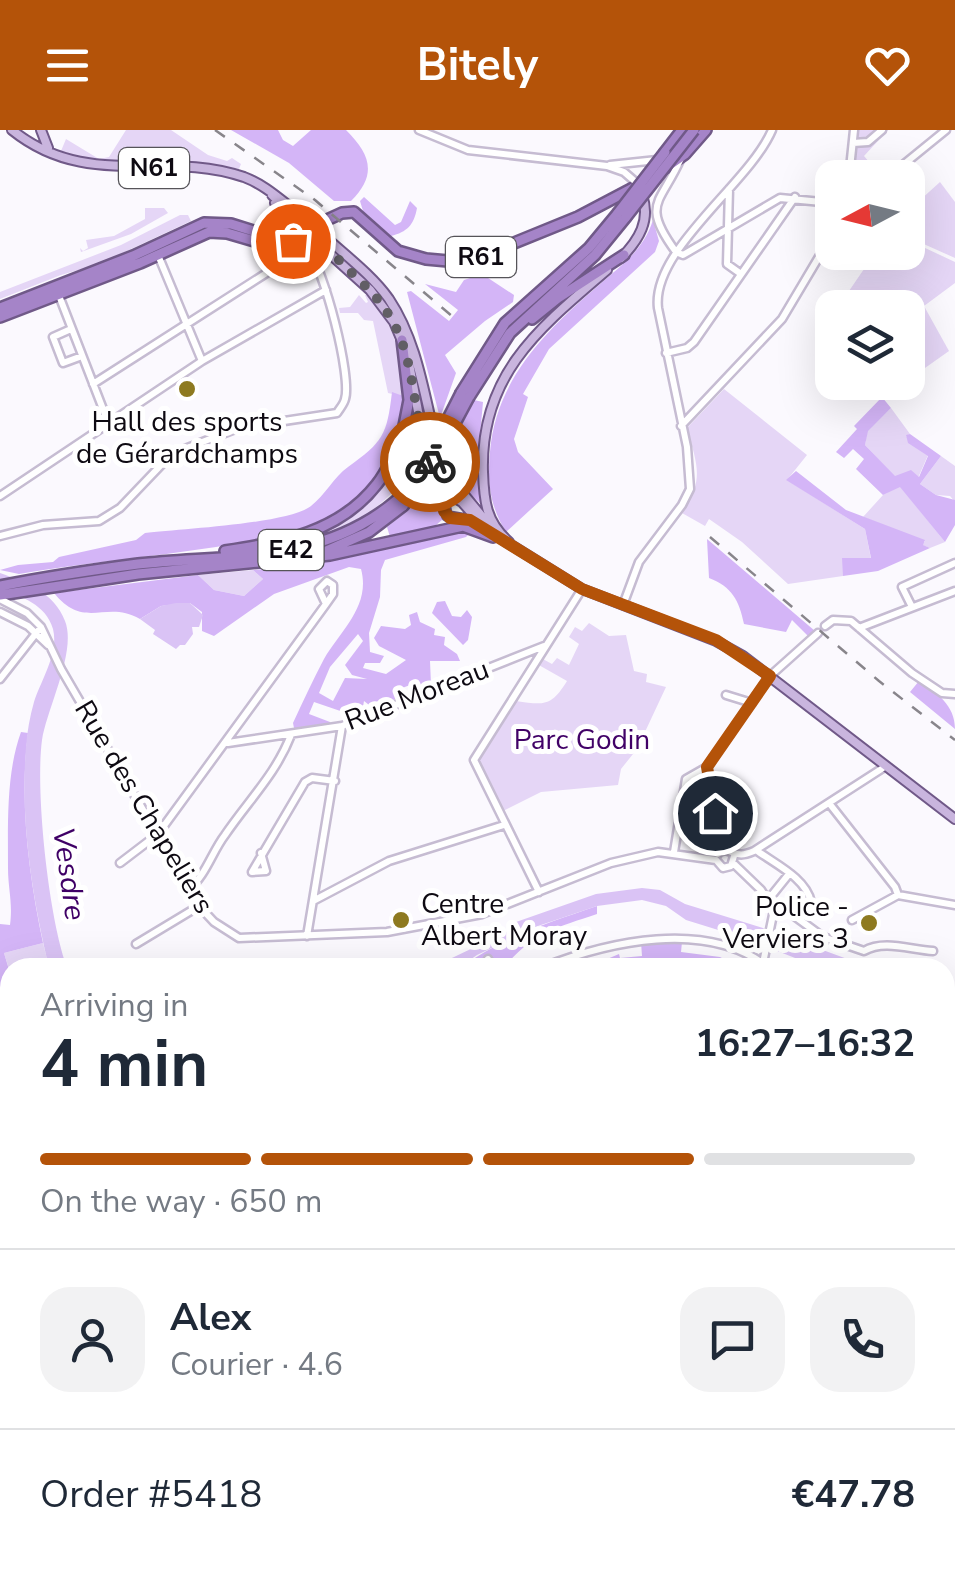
<!DOCTYPE html>
<meta charset="utf-8">
<style>
:root{--surface:#fff;--page:#f2f2f3;--text:#1f2937;--muted:#747a83;--line:#e0e1e3;--accent:#b45309}
body{margin:0;font-family:"Nunito Sans",sans-serif;background:var(--page);color:var(--text);height:100vh;display:flex;flex-direction:column;font-size:38px;white-space:nowrap}
*{box-sizing:border-box;margin:0}
p{font-size:32px;color:var(--muted)}
.icon{flex:none;width:55px;height:55px;fill:none;stroke:currentColor;stroke-width:2;stroke-linecap:round;stroke-linejoin:round}
.map{position:relative;flex:1;overflow:hidden}
.drawer{position:absolute;left:0px;top:828px;width:955px;height:622px;display:flex;flex-direction:column;background:var(--surface);border-radius:30px 30px 0 0;box-shadow:0 10px 40px #0002}
.drawer>*{flex:none}
.needle{width:65px;rotate:263deg}
.buttons{position:absolute;left:815px;top:30px;display:grid;gap:20px}
.buttons a{display:grid;place-items:center;width:110px;height:110px;border-radius:20px;background:var(--surface);box-shadow:0 10px 40px #0002;font-size:50px}
.pin{position:absolute;display:grid;place-items:center;width:85px;height:85px;color:#fff;margin:-42px;border:5px solid #fff;border-radius:50%;box-shadow:0 2px 10px #0007}
.courier{position:absolute;display:grid;place-items:center;width:100px;height:100px;margin:-50px;border:8px solid #b45309;border-radius:50%;background:#fff;color:#222;box-shadow:0 2px 12px #0007}
.headline em{font-style:normal;font-weight:700}
.headline div{display:flex;flex-direction:column-reverse}
.headline{display:flex;align-items:center;justify-content:space-between;height:170px;padding:0 40px}
h1{font-size:65px;font-weight:700;line-height:75px}
.bar{display:grid;grid-template-columns:repeat(4,1fr);gap:15px 10px;align-content:center;height:120px;padding:0 40px}
.bar i{height:12px;border-radius:8px;background:var(--line)}
.bar .on{background:var(--accent)}
.bar p{grid-column:span 4}
.line{display:flex;align-items:center;gap:25px;padding:0 40px;border-top:2px solid var(--line)}
.line div{flex:1}
.round{display:grid;place-items:center;flex:none;width:105px;height:105px;border-radius:30px;background:var(--page)}
header{display:flex;justify-content:space-between;align-items:center;height:130px;padding:0 40px;background:var(--accent);color:#fff;font-size:45px;font-weight:700}
.map>svg:first-child{display:block}
</style>
<header><svg class="icon" aria-label="menu" viewBox="0 0 24 24"><path d="M4 6h16M4 12h16M4 18h16"/></svg>Bitely<svg class="icon" aria-label="heart" viewBox="0 0 24 24"><path d="M12 20l-8-8c-3-5 5-10 8-4 3-6 11-1 8 4z"/></svg></header>
<div class="map">
<svg width="955" height="1449" viewBox="0 0 955 1449">
<rect width="100%" height="100%" fill="#fbf9fe"/>
<path fill="#e5d6f6" d="M126,0H171L208,25L227,31L232,28L241,34L239,39C180,31 117,40 61,21L66,9L99,29L109,27Z
M858,0H888L864,26L882,47L854,48Z
M940,52L955,72V128L908,107V81Z
M145,78H164L168,83L131,104L81,122L80,118L83,121L88,118L86,110L114,106L145,89Z
M180,85H188L191,91L99,134L61,145L0,169V162L121,115Z
M908,110L955,132V153L924,176L949,221L908,250V178L838,177L875,123L908,122Z
M359,165L366,173L368,172L365,165H369C396,197 401,227 406,267L388,263L373,191L364,190L358,183H340L339,178L350,177Z
M724,259L807,325L787,350L865,399L871,429L843,428V446L788,454L742,412L709,389L705,396L682,383C705,349 697,335 687,298Z
M891,278L910,304L906,306L928,325L918,348L895,347L865,315L867,301Z
M414,308L418,330C382,387 330,411 265,418L312,405L376,361L397,331L407,310Z
M941,326L955,336V372L950,366L936,365L920,354Z
M900,356L945,412L930,418L922,415L925,411L863,387L883,365Z
M253,440L263,449L244,466L214,460L198,445Z
M589,493L609,506L626,505L634,541L647,544L646,552L666,557L637,619L621,639L618,655L541,662L501,682L478,636L479,628L516,571C544,575 551,577 567,551L537,534L541,528L552,534L557,528L569,535L579,514L569,507L575,497L582,501Z
M43,813L49,837L10,838V842L4,823Z
M945,1098H955V1192L952,1194L945,1168Z
M955,1206V1302L948,1300V1210Z
M946,1308L955,1311V1404L945,1381Z
M945,1388L955,1412V1449H913L924,1440H945Z
M405,1440H490L493,1445L501,1440H640L641,1449H409Z"/>
<path fill="#d4b5f7" fill-rule="evenodd" d="M231,0H278L283,10L293,16L311,0H346C370,24 378,44 351,71H334L289,33Z
M364,67L395,95L401,92L410,71L417,78C414,95 407,102 391,106L363,81L360,71Z
M653,90L659,111L655,122L549,219L523,264L528,267L514,309L518,322L553,359L506,402C490,376 487,353 490,322C496,248 547,200 600,154C622,135 644,119 653,90Z
M482,144L514,165L513,172L485,191L445,225L456,243L440,288L407,162L411,161L449,191L458,180L425,154L456,162L464,150Z
M392,262L406,267C397,316 384,353 340,382C304,405 257,410 216,417C150,427 84,433 19,444L0,440L18,435L53,432L59,427L136,410L145,403C179,399 288,394 311,376C325,365 334,347 348,337C383,312 387,305 392,262Z
M882,267L891,278L868,301L865,315L895,346L911,340L919,347L928,326L908,313L906,305L910,304L941,326L920,354L936,365L955,370V395L945,412L900,357L883,365L856,339L864,329L853,319L844,328L836,322L857,299L854,296Z
M474,270L483,272L477,339L482,375L467,361L448,323Z
M796,341L846,380L925,410L923,415L930,418L878,441L843,446L842,428H871L865,399L786,350Z
M429,354L440,372L443,389L435,396L390,407L387,397L408,380Z
M466,398L472,401L466,407L385,430L381,440L380,467L369,503L370,522L384,526L380,533H365L363,538L386,544L406,530L379,516L374,508L381,496L405,499L411,495L409,485L417,482L420,492L435,499L434,505L445,507L444,515L457,524L460,531H430L431,555L418,560L410,555L397,560L398,568L373,578L364,571L362,582L355,586L314,572L309,584L330,592V597L295,603L293,593C303,571 313,550 324,529C341,500 371,476 361,439L349,437L274,464L214,506L202,501V482L190,473L161,476L140,489C106,469 85,501 54,463L198,445L214,460L244,466L263,449L253,440L307,434ZM358,504L363,511L345,535L352,545L367,549L345,548L333,571L319,563L330,537Z
M707,409L815,501L810,508L792,490L786,502L744,494C739,470 732,457 709,448Z
M445,471L452,486L461,487L467,480L472,487L468,510L463,515L432,483L437,472Z
M919,551C937,563 955,575 955,599L910,562Z
M21,602L28,603C19,671 29,746 43,813L4,823L10,843V1096L0,1093V794L10,795C13,773 8,759 8,738C8,694 6,643 21,602Z
M597,776V784C556,798 536,801 506,835H497L485,830L472,837L460,838C501,808 550,792 597,776Z
M641,812H682L681,822L720,827L739,837L586,838L619,824L620,828L642,826Z
M764,1440H857L854,1449H771Z"/>
<path fill="#dac3f5" d="M0,443C27,453 54,462 65,491C77,521 47,578 42,610C35,662 49,789 67,837H49C32,767 20,689 26,617C27,602 30,586 34,572C41,550 59,523 53,499C46,474 21,467 0,458Z
M176,473H190L203,485L199,497H192L193,504L185,515H180L176,519L153,504L155,500L140,489L161,476Z
M642,758L660,760L685,774L763,798L869,837H818L744,808L686,790L666,776L642,770L597,776L538,796L477,825L460,837L431,838L517,797L516,792L596,764Z"/>
<g fill="none" stroke-linecap="round" stroke-linejoin="round">
<path stroke="#dac3f5" stroke-width="2.5" d="M945,1422L955,1416
M900,1449L907,1440"/>
<g stroke="#c6bcd2" stroke-width="11">
<path id="minor" d="M419,0L468,20L607,36L624,42L639,55
M853,13L868,12L882,0
M610,35L657,30
M849,48L854,0
M887,48L946,0
M729,59L727,134L741,144
M676,122L683,125L780,68L832,73
M676,122C640,73 661,74 681,28
M158,125L202,231
M58,163L108,292
M71,199L53,207L63,233L82,226
M666,223L687,218L694,212L795,67
M93,254L293,126L316,132
M681,296L782,189L832,105
M0,366L202,231L326,160
M0,406L43,395L99,391L120,378L164,332L182,320L238,298L337,283C340,278 344,274 345,269C352,247 324,138 308,120
M0,469L27,483L41,497L61,539L199,776L214,792L239,808L387,802L482,784L611,733L658,722L716,730L723,738L731,736L734,726
M623,475L639,432L682,375L690,359L687,317L658,178C651,120 749,54 772,0
M912,477L902,457L955,433
M0,482L28,496L48,515
M825,496L833,490L851,491L912,543L942,563L955,564
M859,498L955,461
M0,549L41,497
M726,565L752,573
M228,613L342,596L544,516
M707,638L718,724
M829,673L895,757L898,765
M756,720C775,734 806,748 811,772C801,782 786,782 774,780
M674,722L686,649L707,637L770,546L818,503
M719,722L725,720C738,724 740,727 754,721L886,636
M261,723L266,741L252,742L305,652L312,648L335,651
M120,733L158,704L326,474L333,464V455L327,451L319,459L326,474
M733,733L761,760L774,780L763,833
M189,759C206,745 212,722 225,705C248,671 276,644 291,605
M539,762L474,630L582,459
M898,765L955,775
M315,770L389,731L504,695
M768,770L789,744
M789,782L823,807L864,821C884,809 911,820 933,821
M852,790L898,765
M307,806L342,596
M136,814L199,776
M488,829L492,838
M541,838C607,812 707,788 769,838
M945,922L955,927
M945,1075L955,1085
M0,1165L10,1139
M945,1172L949,1203
M2,1291L10,1302
M176,1440L180,1449
M220,1440L228,1449
M259,1440L274,1449
M646,1440L648,1449"/>
</g>
<g stroke="#705988" stroke-width="12">
<path id="major" d="M12,0C88,61 163,19 244,47C270,57 285,75 308,90
M41,0L48,18
M272,65L290,83L293,98
M265,104L280,93V83L275,73
M323,105C345,125 372,145 389,169C425,223 426,293 448,352L455,368L462,372L477,389
M317,117L329,123L370,160L394,192L407,223L424,313L442,359L447,386L471,390L582,459L716,511L743,526L955,689
M621,128C639,110 651,90 642,65
M448,338L456,355L489,395
M509,412C486,392 484,371 483,342C480,245 539,198 607,140"/>
</g>
<g stroke="#705988" stroke-width="14">
<path id="highway" d="M665,22L682,0
M665,38L685,24L706,0
M318,94L342,83L354,82L398,121L426,129L459,132L482,126L578,87L635,57
M0,178L133,126L204,93L231,94L279,109L292,106
M0,187L140,133L209,102L227,103L278,118L297,116L307,121C322,118 326,106 318,94L305,90L295,95L292,106L297,116
M532,189L558,168L624,125
M461,263L505,193L589,118L618,83
M469,267L510,203L595,125L626,87
M401,311L409,270L402,210
M225,421C282,412 339,403 377,354C390,338 396,315 411,302L426,303L438,316
M326,421L369,402L403,376
M0,456C46,447 92,440 138,434C231,424 322,434 397,370
M0,465L138,444L330,425L463,396L493,407"/>
</g>
<use href="#minor" stroke="#fff" stroke-width="6"/>
<use href="#major" stroke="#c9b5de" stroke-width="8"/>
<use href="#highway" stroke="#a584c8" stroke-width="9"/>
<path stroke="#88858b" stroke-width="2.5" stroke-dasharray="12 12" stroke-linecap="butt" d="M215,0L315,70L453,187
M710,407L879,551L955,610"/>
<g stroke="#705988" stroke-width="14" stroke-linecap="butt">
<path id="highway-bridge" d="M618,83L665,22
M626,87L694,0
M397,370L423,338L461,263
M403,376L429,342L469,267"/>
</g>
<use href="#highway-bridge" stroke="#a584c8" stroke-width="9"/>
</g>
<g fill="none" stroke-linecap="round" stroke-linejoin="round">
<path stroke="#615e65" stroke-width="10" stroke-dasharray="0 18" d="M293,111L302,120C307,120 311,118 316,117C330,117 349,141 359,150C422,207 405,261 430,332"/>
<path stroke="#b45309" stroke-width="12" d="M430,332L442,360L444,381L450,388L470,390L582,459L716,510L770,546L707,637L715,683"/>
</g>
<g fill="#8e7a20" stroke="#fff" stroke-width="4">
<circle cx="187" cy="259" r="10"/>
<circle cx="401" cy="790" r="10"/>
<circle cx="869" cy="793" r="10"/>
</g>
<g text-anchor="middle" dominant-baseline="central" stroke-width="10" stroke-linejoin="round" paint-order="stroke">
<g fill="#fff" stroke="#565459" stroke-width="2.5">
<rect x="119" y="18" width="70" height="40" rx="8"/>
<rect x="446" y="107" width="70" height="40" rx="8"/>
<rect x="258.5" y="400" width="65" height="40" rx="8"/>
</g>
<g font-size="25" font-weight="bold" fill="#0e0a12">
<text x="154" y="38">N61</text>
<text x="481" y="127">R61</text>
<text x="291" y="420">E42</text>
</g>
<g font-size="28" fill="#0e0a12" stroke="#fff">
<text x="187" y="292">Hall des sports<tspan x="187" dy="32">de Gérardchamps</tspan></text>
<text x="421" y="774" text-anchor="start">Centre<tspan x="421" dy="32">Albert Moray</tspan></text>
<text x="849" y="777" text-anchor="end">Police -<tspan x="849" dy="32">Verviers 3</tspan></text>
</g>
<g font-size="28" fill="#0e0a12" stroke="#fff">
<text transform="translate(417 565) rotate(-21)">Rue Moreau</text>
<text transform="translate(144 677) rotate(59)">Rue des Chapeliers</text>
</g>
<g font-size="28" fill="#410267" stroke="#fff">
<text x="582" y="610">Parc Godin</text>
</g>
<g font-size="30" font-style="italic" fill="#3f0066" stroke="#fff">
<text transform="translate(69 744) rotate(82)">Vesdre</text>
</g>
</g>
</svg>
<div class="buttons">
<a><svg class="needle" viewBox="-14 -14 28 28"><path d="M0-13l5 13h-10z" fill="#e53935"/><path d="M0 13l5-13h-10z" fill="#747a83"/></svg></a>
<a><svg class="icon" aria-label="layers" viewBox="0 0 24 24"><path d="M12 4l9 5-9 5-9-5zM3 14l9 5 9-5"/></svg></a>
</div>
<div class="pin" style="left:293px;top:111px;background:#ea580c"><svg class="icon" aria-label="bag" viewBox="0 0 24 24"><path d="M5 8h14l-1 12H6zM9 8a3 3 0 0 1 6 0"/></svg></div>
<div class="pin" style="left:715px;top:683px;background:#1f2937"><svg class="icon" aria-label="home" viewBox="0 0 24 24"><path d="M3 11l9-7 9 7M6 9v11h12V9"/></svg></div>
<div class="courier" style="left:430px;top:332px"><svg class="icon" aria-label="bike" viewBox="0 0 24 24"><circle cx="6" cy="16" r="4"/><circle cx="18" cy="16" r="4"/><path d="M6 16l4-8h5l3 8M10 8l3 8H6M13 5h3"/></svg></div>
<section class="drawer">
<div class="headline"><div><h1>4 min</h1><p>Arriving in</p></div><em>16:27–16:32</em></div>
<div class="bar"><i class="on"></i><i class="on"></i><i class="on"></i><i></i><p>On the way · 650 m</p></div>
<div class="line" style="height:180px"><a class="round"><svg class="icon" aria-label="person" viewBox="0 0 24 24"><circle cx="12" cy="8" r="4"/><path d="M4 21q1-7 8-7t8 7"/></svg></a><div><b>Alex</b><p>Courier · 4.6</p></div><a class="round"><svg class="icon" aria-label="chat" viewBox="0 0 24 24"><path d="M4 5h16v11H9l-5 4z"/></svg></a><a class="round"><svg class="icon" aria-label="phone" viewBox="0 0 24 24"><path d="M5 4h4l2 5-3 2q2 4 5 5l2-3 5 2v4C11 20 4 13 5 4z"/></svg></a></div>
<div class="line" style="height:130px"><div>Order #5418</div><b>€47.78</b></div>
</section>
</div>
